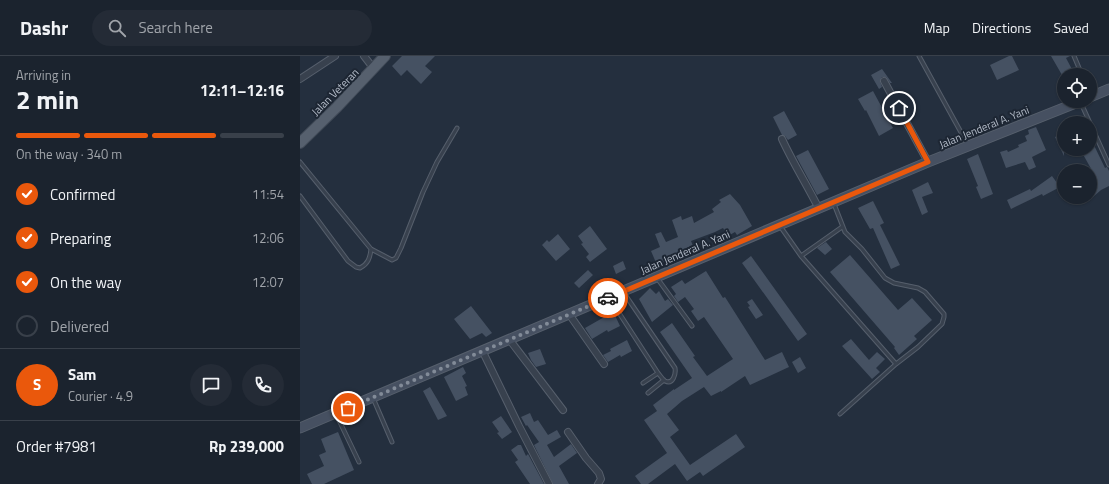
<!DOCTYPE html>
<meta charset="utf-8">
<style>
:root{--surface:#1b232e;--page:#242b36;--text:#f1f3f6;--muted:#a0a4aa;--line:#39404a;--accent:#ea580c}
body{margin:0;font-family:"Titillium Web",sans-serif;background:var(--page);color:var(--text);height:100vh;display:flex;flex-direction:column;font-size:15px;white-space:nowrap}
*{box-sizing:border-box;margin:0}
p{font-size:13px;color:var(--muted)}
.icon{flex:none;width:22px;height:22px;fill:none;stroke:currentColor;stroke-width:2;stroke-linecap:round;stroke-linejoin:round}
.map{position:relative;flex:1;overflow:hidden}
.side{display:flex;flex-direction:column;background:var(--surface);width:300px}
.side>*{flex:none}
.buttons{position:absolute;left:757px;top:12px;display:grid;gap:8px}
.buttons a{display:grid;place-items:center;width:40px;height:40px;border-radius:50%;background:var(--surface);box-shadow:0 1px 3px #0004,0 0 0 1px var(--line);font-size:20px}
.pin{position:absolute;display:grid;place-items:center;width:34px;height:34px;color:#fff;margin:-17px;border:2px solid #fff;border-radius:50%;box-shadow:0 1px 4px #0007}
.courier{position:absolute;display:grid;place-items:center;width:40px;height:40px;margin:-20px;border:3px solid #ea580c;border-radius:50%;background:#fff;color:#222;box-shadow:0 1px 5px #0007}
.headline em{font-style:normal;font-weight:700}
.headline div{display:flex;flex-direction:column-reverse}
.headline{display:flex;align-items:center;justify-content:space-between;height:68px;padding:0 16px}
h1{font-size:26px;font-weight:700;line-height:30px}
.bar{display:grid;grid-template-columns:repeat(4,1fr);gap:6px 4px;align-content:center;height:48px;padding:0 16px}
.bar i{height:5px;border-radius:3px;background:var(--line)}
.bar .active{background:var(--accent)}
.bar p{grid-column:span 4}
.line{display:flex;align-items:center;gap:10px;padding:0 16px;border-top:1px solid var(--line)}
.line div{flex:1}
.round{display:grid;place-items:center;flex:none;width:42px;height:42px;border-radius:21px;background:var(--page)}
ol{padding:0 16px;list-style:none}
li{display:flex;align-items:center;gap:12px;height:44px}
li p{margin-inline-start:auto}
li .icon{padding:4px;border-radius:50%;background:var(--accent);color:#fff;stroke-width:4}
li:last-child{color:var(--muted)}
li i{width:22px;height:22px;border:2px solid var(--line);border-radius:50%}
header{display:flex;align-items:center;gap:24px;box-sizing:border-box;height:56px;padding:0 20px;background:var(--surface);border-bottom:1px solid var(--line)}
header strong{font-size:19px}
nav{display:flex;gap:22px;margin-inline-start:auto;font-size:14px}
.search{width:280px;height:36px;background:var(--page);display:flex;align-items:center;gap:10px;box-sizing:border-box;padding:0 14px;border-radius:22px;color:var(--muted);font-size:15px}
main{display:flex;flex:1;min-height:0}
.map>svg:first-child{display:block}
</style>
<header>
<strong>Dashr</strong>
<div class="search"><svg class="icon" aria-label="search" viewBox="0 0 24 24"><circle cx="10" cy="10" r="6"/><path d="M15 15l6 6"/></svg>Search here</div>
<nav><a>Map</a><a>Directions</a><a>Saved</a></nav>
</header>
<main>
<section class="side">
<div class="headline"><div><h1>2 min</h1><p>Arriving in</p></div><em>12:11–12:16</em></div>
<div class="bar"><i class="active"></i><i class="active"></i><i class="active"></i><i></i><p>On the way · 340 m</p></div>
<ol>
<li><svg class="icon" aria-label="check" viewBox="0 0 24 24"><path d="M5 12l5 5 9-10"/></svg>Confirmed<p>11:54</p></li>
<li><svg class="icon" aria-label="check" viewBox="0 0 24 24"><path d="M5 12l5 5 9-10"/></svg>Preparing<p>12:06</p></li>
<li><svg class="icon" aria-label="check" viewBox="0 0 24 24"><path d="M5 12l5 5 9-10"/></svg>On the way<p>12:07</p></li>
<li><i></i>Delivered</li>
</ol>
<div class="line" style="height:72px"><b class="round" style="background:var(--accent);color:#fff">S</b><div><b>Sam</b><p>Courier · 4.9</p></div><a class="round"><svg class="icon" aria-label="chat" viewBox="0 0 24 24"><path d="M4 5h16v11H9l-5 4z"/></svg></a><a class="round"><svg class="icon" aria-label="phone" viewBox="0 0 24 24"><path d="M5 4h4l2 5-3 2q2 4 5 5l2-3 5 2v4C11 20 4 13 5 4z"/></svg></a></div>
<div class="line" style="height:52px"><div>Order #7981</div><b>Rp 239,000</b></div>
</section>
<div class="map">
<svg width="809" height="428" viewBox="0 0 809 428">
<rect width="100%" height="100%" fill="#242f3e"/>
<path fill="#455162" d="M102,0H135L125,10L132,16L121,28L107,14L101,20L92,10Z
M709,0H712L719,14L697,24L690,9Z
M751,0H770L766,2L775,19H762Z
M582,13L592,27H590L586,21H582L580,25L582,31L579,33L571,19Z
M573,35L593,72L579,80L566,54L565,55L558,43Z
M484,55L497,79L488,84L485,80L482,79L473,61Z
M736,71L746,94L732,101L736,111L729,114L725,106L706,112L700,96L707,94L708,96L719,91L718,89L727,85L725,80L729,78L728,74Z
M764,77V100L755,81Z
M790,81L805,112L807,111L809,115V130L801,134L793,141L790,136V121L794,118L780,93H790Z
M508,94L529,133L517,139L496,100Z
M678,98L693,138L681,143L676,131L678,130L667,103Z
M752,120L760,131L743,140L742,138L711,153L707,144L730,133L731,135Z
M628,126L633,137L622,141L628,156L622,159L612,134Z
M430,138L440,149L452,170L437,179L435,176L428,180L423,172L415,176L391,185L396,197L367,209L365,205L357,209L351,195L360,191L355,178L361,176L366,186L378,181L372,164L381,160L382,164L392,160L394,167L414,156L412,153L421,146L419,144Z
M573,145L584,167L580,169L600,209L591,213L573,172L570,173L558,152Z
M290,170L307,193L290,206L286,201L289,198L281,188L283,187L278,180Z
M258,178L270,193L256,205L242,189L247,184L249,186Z
M526,186L532,193L525,199L517,192Z
M550,199L598,254L612,242L632,264L614,280L617,283L599,299L594,292L595,291L530,216Z
M451,200L507,278L498,285L442,207Z
M323,205L326,213L316,218L313,210Z
M288,214L293,219L279,232L274,227Z
M406,215L423,242L425,241L465,304L482,296L489,311L450,329L445,320L421,336V335L411,340L404,331L382,345L367,358L379,374L370,381L390,409L436,378L445,391L403,420L400,416L387,425L375,408L348,428H341L335,420L367,397L344,364L357,355L353,349L374,333V334L392,322L360,276L372,267L395,300L393,301L407,320L433,303L404,261L398,265L391,255L394,253L385,241L378,246L374,240L376,238L371,231L382,224L385,228Z
M350,232L356,238L359,235L365,245L368,243L373,249L352,266L339,243Z
M452,243L463,259L456,263L448,251L450,250L447,246Z
M171,250L192,277L186,281L182,277L170,283L154,263Z
M311,251L320,270L308,276L307,274L292,283L285,272L306,260L303,255Z
M551,283L569,304L577,296L585,303L576,312L580,316L572,323L542,290Z
M327,284L332,295L321,301L320,299L308,306L303,299L311,295L310,293Z
M240,293L246,308L236,311L231,304L228,297Z
M500,301L506,312L498,317L492,306Z
M163,311L166,317L162,320L167,330L165,331L168,339L156,345L144,321Z
M130,331L147,360L138,364L123,335Z
M230,357L234,366L238,364L248,379L257,374L261,381L247,389L254,401L271,388L277,397L259,410L269,428H253L234,389L239,386L227,369L226,370L221,361Z
M201,360L212,376L202,383L197,377L199,376L192,366Z
M38,376L54,414L24,428H12L7,418L24,410L19,399L26,396L21,383Z
M218,389H221L226,400L228,398L244,428H230L215,406L218,404L211,394Z"/>
<g fill="none" stroke-linecap="round" stroke-linejoin="round">
<g stroke="#565f6c" stroke-width="5">
<path id="service" d="M619,0L668,89
M774,0L782,19
M781,47L790,67
M790,67L809,109
M0,106L71,193L92,204L96,202L101,192L123,136L137,106L157,72
M0,140L48,205L56,211L60,212C68,208 70,202 71,193
M480,170L501,200L596,308L618,291L642,268L644,261V258L625,236L618,232L594,227L585,222L562,193L545,176L534,148
M501,200L542,171
M357,222L392,270
M310,243L358,317C360,319 362,323 365,325C373,329 376,318 375,312L324,237
M343,327L358,317
M348,337L364,324
M73,342L92,386
M36,358L59,406
M540,358L596,308"/>
</g>
<g stroke="#565f6c" stroke-width="8">
<path id="minor" d="M64,0L74,13
M0,23L35,0
M584,25L628,106
M482,83C493,107 507,129 519,153
M269,258L304,308
M209,283L263,354
M182,294L219,370L249,428
M268,376L286,402L299,417L301,423L298,428"/>
</g>
<g stroke="#565f6c" stroke-width="11">
<path id="secondary" d="M790,41L809,33
M0,372L628,106L781,45"/>
</g>
<g stroke="#414a57" stroke-width="12">
<path id="primary" d="M0,87L37,51L85,0"/>
</g>
<use href="#service" stroke="#38414e" stroke-width="3"/>
<use href="#minor" stroke="#38414e" stroke-width="6"/>
<use href="#secondary" stroke="#465061" stroke-width="9"/>
<use href="#primary" stroke="#56606e" stroke-width="10"/>
</g>
<g fill="none" stroke-linecap="round" stroke-linejoin="round">
<path stroke="#828b98" stroke-width="4" stroke-dasharray="0 7.2" d="M48,352L308,242"/>
<path stroke="#ea580c" stroke-width="5" d="M308,242L628,106L599,52"/>
</g>
<g text-anchor="middle" dominant-baseline="central" stroke-width="4" stroke-linejoin="round" paint-order="stroke">
<g font-size="11" fill="#b4bcc9" stroke="#1d2633">
<text transform="translate(35 36) rotate(-45)">Jalan Veteran</text>
<text transform="translate(684 71) rotate(-22)">Jalan Jenderal A. Yani</text>
<text transform="translate(385 196) rotate(-23)">Jalan Jenderal A. Yani</text>
</g>
</g>
</svg>
<div class="buttons">
<a><svg class="icon" aria-label="locate" viewBox="0 0 24 24"><circle cx="12" cy="12" r="6"/><path d="M12 2v4M12 18v4M2 12h4M18 12h4"/></svg></a>
<a>+</a>
<a>−</a>
</div>
<div class="pin" style="left:48px;top:352px;background:#ea580c"><svg class="icon" aria-label="bag" viewBox="0 0 24 24"><path d="M5 8h14l-1 12H6zM9 8a3 3 0 0 1 6 0"/></svg></div>
<div class="pin" style="left:599px;top:52px;background:#1f2937"><svg class="icon" aria-label="home" viewBox="0 0 24 24"><path d="M3 11l9-7 9 7M6 9v11h12V9"/></svg></div>
<div class="courier" style="left:308px;top:242px"><svg class="icon" aria-label="car" viewBox="0 0 24 24"><path d="M5 17H2v-5l4-1 3-4h7l3 4 3 1v5h-3M9 17h6M6 11h13"/><circle cx="7" cy="17" r="2"/><circle cx="17" cy="17" r="2"/></svg></div>
</div>
</main>
